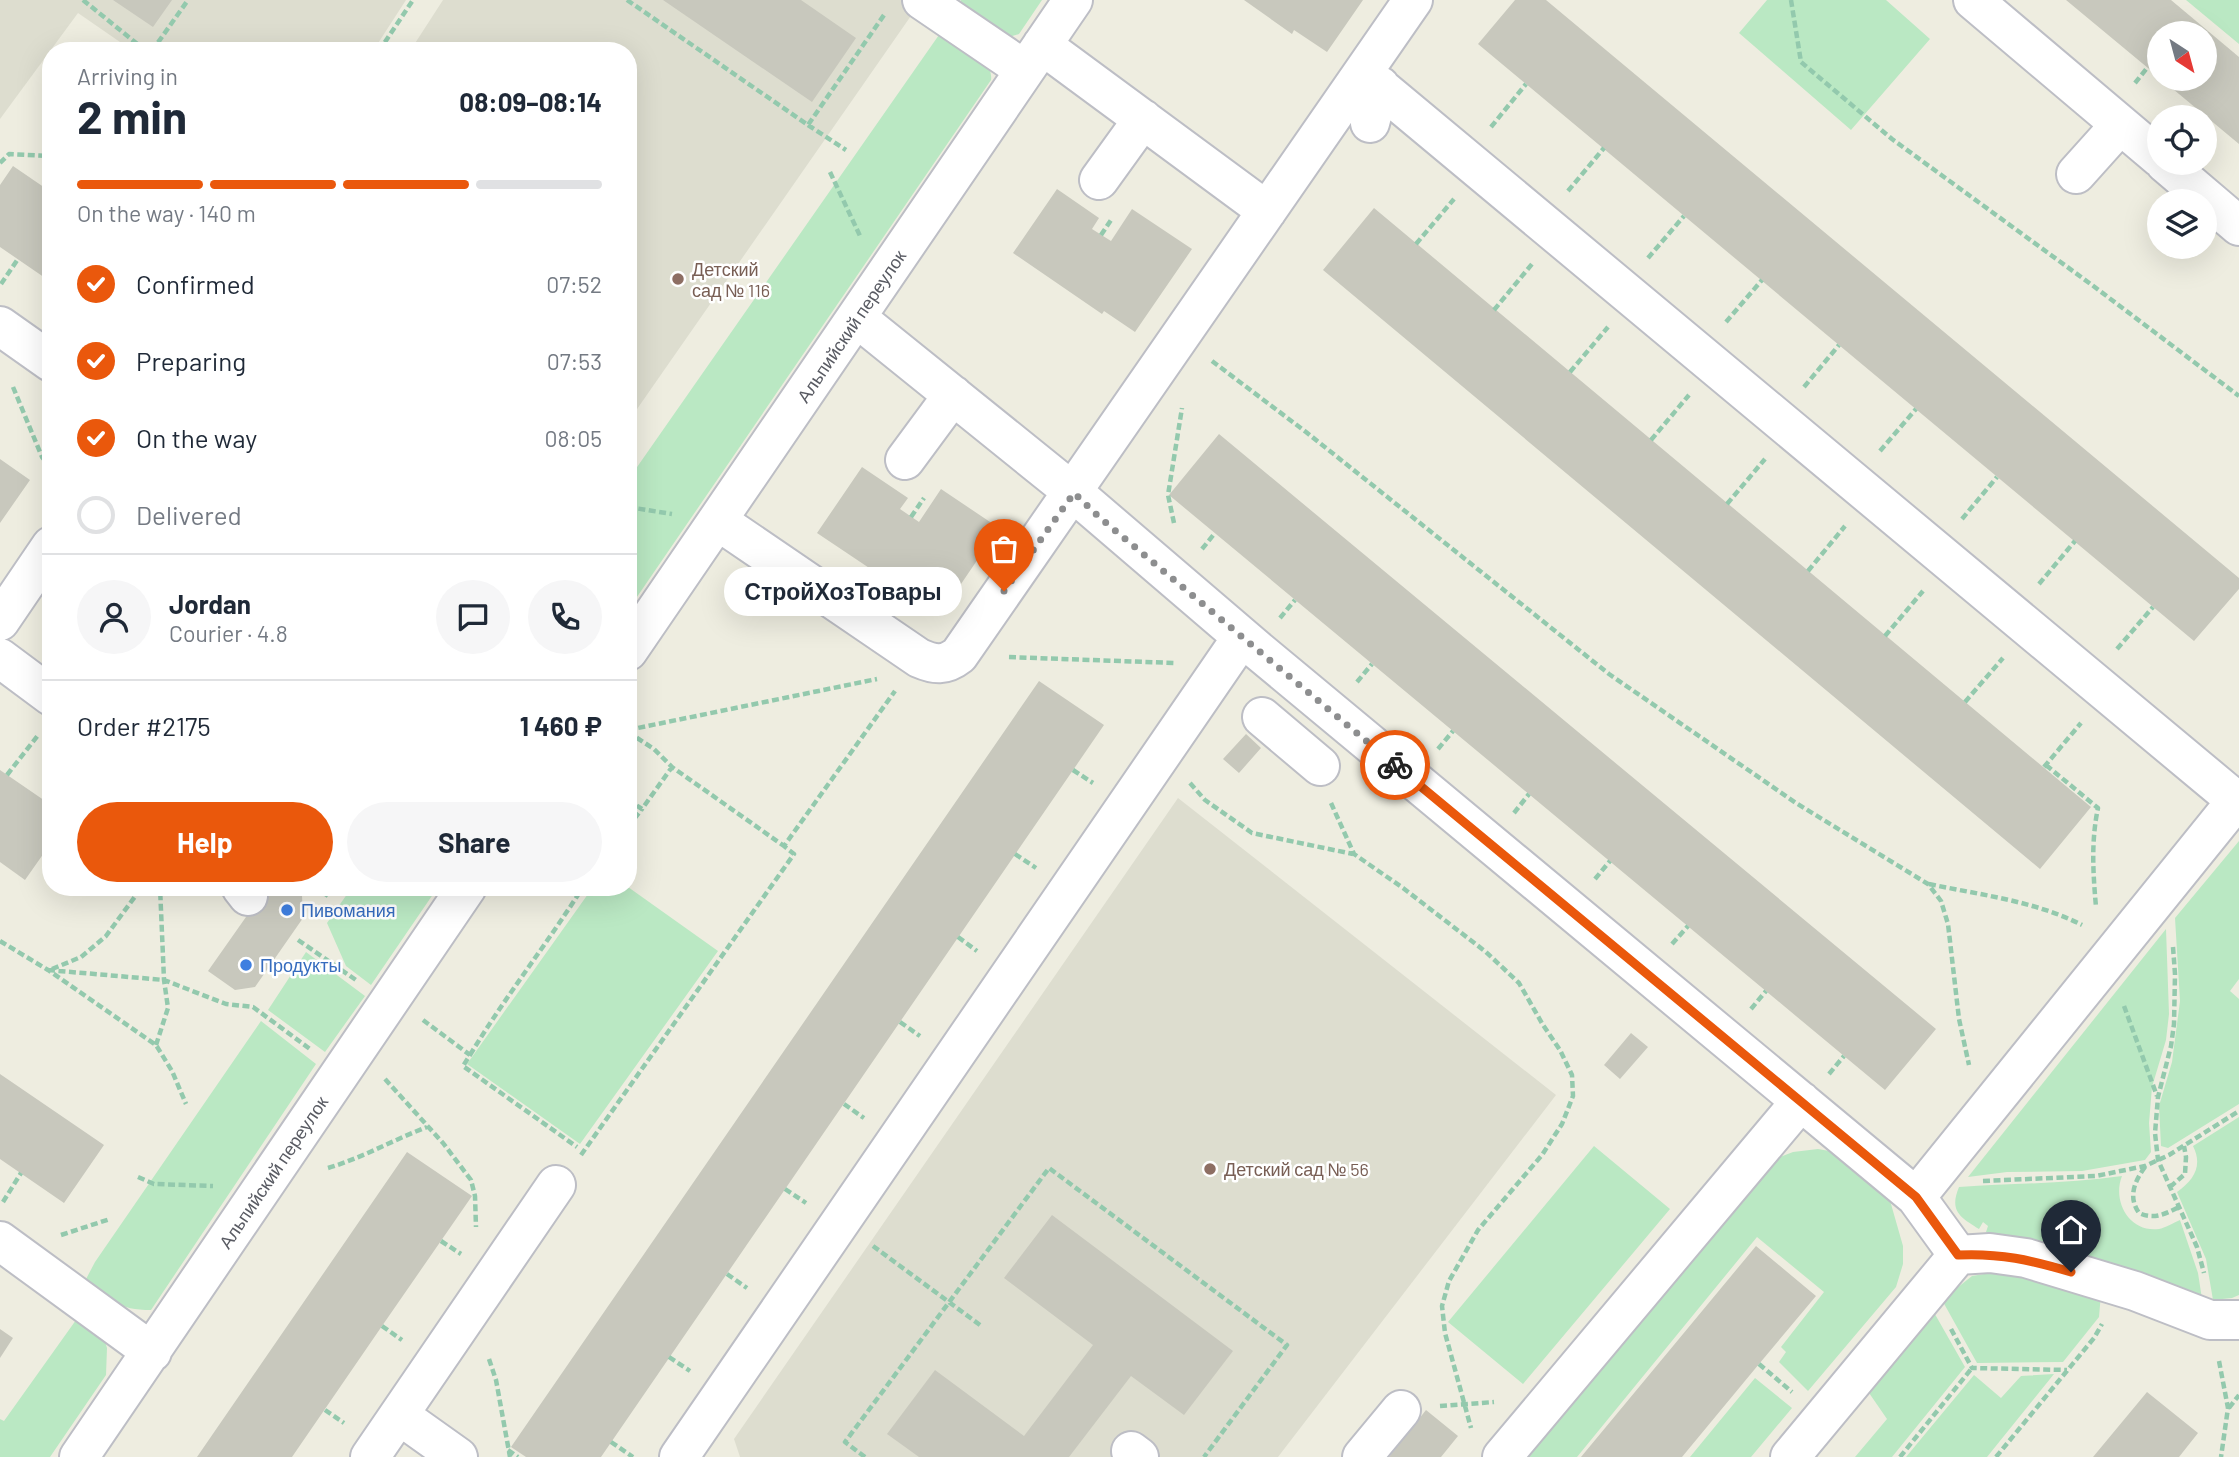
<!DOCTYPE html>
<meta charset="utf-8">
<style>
:root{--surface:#fff;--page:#f6f6f7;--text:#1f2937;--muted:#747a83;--line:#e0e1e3;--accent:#ea580c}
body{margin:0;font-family:Barlow,sans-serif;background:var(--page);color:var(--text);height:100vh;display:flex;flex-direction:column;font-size:26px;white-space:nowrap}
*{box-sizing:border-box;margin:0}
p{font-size:23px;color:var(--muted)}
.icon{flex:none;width:38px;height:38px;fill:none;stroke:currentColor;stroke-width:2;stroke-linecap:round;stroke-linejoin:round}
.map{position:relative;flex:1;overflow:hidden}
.side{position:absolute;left:42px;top:42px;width:595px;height:854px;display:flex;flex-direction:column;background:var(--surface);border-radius:28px;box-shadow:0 7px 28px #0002}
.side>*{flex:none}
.needle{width:46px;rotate:144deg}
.fabs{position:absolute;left:2147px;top:21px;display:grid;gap:14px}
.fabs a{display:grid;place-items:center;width:70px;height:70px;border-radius:50%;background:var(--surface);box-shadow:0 7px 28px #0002;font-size:35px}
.pin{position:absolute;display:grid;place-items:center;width:60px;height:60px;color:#fff;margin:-72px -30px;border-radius:50% 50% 50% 0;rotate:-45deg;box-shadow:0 0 7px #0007}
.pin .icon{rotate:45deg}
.courier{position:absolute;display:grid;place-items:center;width:70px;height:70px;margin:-35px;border:5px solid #ea580c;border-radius:50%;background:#fff;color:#222;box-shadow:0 2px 9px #0007}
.bubble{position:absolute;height:49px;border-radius:24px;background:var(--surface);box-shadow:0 7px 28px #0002;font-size:23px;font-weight:700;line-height:49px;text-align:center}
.headline em{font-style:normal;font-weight:700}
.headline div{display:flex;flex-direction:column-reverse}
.headline{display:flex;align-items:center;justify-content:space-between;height:119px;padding:0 35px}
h1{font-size:46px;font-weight:700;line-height:52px}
.bar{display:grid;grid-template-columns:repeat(4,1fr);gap:10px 7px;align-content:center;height:84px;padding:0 35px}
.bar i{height:9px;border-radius:5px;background:var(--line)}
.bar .current{background:var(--accent)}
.bar p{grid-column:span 4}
.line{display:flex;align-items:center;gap:18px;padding:0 35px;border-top:2px solid var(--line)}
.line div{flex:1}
.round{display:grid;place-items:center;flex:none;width:74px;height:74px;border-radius:37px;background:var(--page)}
ol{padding:0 35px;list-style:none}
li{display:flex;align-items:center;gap:21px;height:77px}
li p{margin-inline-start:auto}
li .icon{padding:7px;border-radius:50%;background:var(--accent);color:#fff;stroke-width:4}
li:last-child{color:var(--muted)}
li i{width:38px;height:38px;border:4px solid var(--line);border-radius:50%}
.button{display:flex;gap:14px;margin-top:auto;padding:14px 35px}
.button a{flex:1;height:80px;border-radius:42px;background:var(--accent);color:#fff;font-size:28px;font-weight:700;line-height:80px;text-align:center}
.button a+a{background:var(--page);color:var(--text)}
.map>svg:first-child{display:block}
</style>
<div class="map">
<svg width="2239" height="1457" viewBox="0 0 2239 1457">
<rect width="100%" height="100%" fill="#eeede0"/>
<path fill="#ddddcf" d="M0,0H406L373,51H133L78,13L0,119Z
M443,0H922L628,422V51H410Z
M1178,798L1556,1095L1278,1457H740L734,1439Z"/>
<path fill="#bae8c3" d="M961,0H1042L1019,34L1009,37L957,6Z
M1767,0H1886L1930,39L1851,130L1739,33Z
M2186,0H2239V44Z
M941,32C958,43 994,56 991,80L628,610V480Z
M2239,841V979L2230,991L2239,999V1104L2168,1148L2161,1146L2159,1106L2172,1062L2180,1001L2175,918Z
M352,887H438L371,985L346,966L327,923Z
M593,887H628L718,951L580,1144L467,1064Z
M2166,929L2169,1014L2166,1040L2152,1087L2149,1123L2151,1152L2145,1160L2082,1171L2007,1172L1968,1177Z
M306,952L365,996L325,1052L268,1010Z
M261,1021L316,1064L151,1310C119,1310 108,1300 85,1281L95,1262Z
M2239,1117V1295L2232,1298L2213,1300L2206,1259L2177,1192C2194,1180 2203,1166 2193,1146Z
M1594,1146L1670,1209L1523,1384L1448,1322Z
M1818,1149L1835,1152L1889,1197L1903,1246V1264L1896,1287L1808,1391L1779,1362L1786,1352L1781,1347L1824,1292L1757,1237L1577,1457H1519L1772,1160L1793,1152Z
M2122,1176C2112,1201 2129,1233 2159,1229C2165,1228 2173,1223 2180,1220L2198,1273L2202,1299L1986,1232L1988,1226L1983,1222L1979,1229C1960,1217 1949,1211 1959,1187C2014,1183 2068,1184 2122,1176Z
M1996,1272L2020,1273L2101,1293L2099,1317L2063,1362L1977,1363L1942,1300L1972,1276Z
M1932,1309L1965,1367L1892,1457H1855L1887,1419L1867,1390Z
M81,1313L103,1335L107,1348L106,1375L50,1457H0V1419L4,1421Z
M2054,1374L1987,1457H1906L1974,1375L2001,1398L2021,1376Z
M1755,1378L1792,1408L1751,1457H1690Z"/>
<path fill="#c8c8bd" d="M113,0H172L153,27Z
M663,0H801L856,38L812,102Z
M1244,0H1363L1327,52L1294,30L1292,34Z
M1515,0H1546L2239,578V589L2194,641L1478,44Z
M2066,0H2171L2239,57V144L2161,79H2205V33H2160V78Z
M13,166L51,192V282L0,247V185Z
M1057,189L1099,218L1092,229L1111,241L1132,209L1192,249L1135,332L1104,311L1102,314L1013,253Z
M1374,208L2091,807L2040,869L1323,270Z
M1219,434L1936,1029L1885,1090L1169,495Z
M0,459L30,480L0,523Z
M862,467L908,498L900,509L919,522L941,489L999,528L942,612L910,590L908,594L817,533Z
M1039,681L1104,725L601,1457H526L511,1447Z
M1246,734L1261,748L1239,773L1223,759Z
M0,770L51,805V843L25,880L0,862Z
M267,887H291L302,895L303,918L255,987L235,990L208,971Z
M1631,1033L1648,1047L1620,1079L1604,1065Z
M0,1074L104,1145L64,1203L0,1159Z
M407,1152L472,1196L382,1326L292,1457H197Z
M1052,1215L1233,1351L1184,1415L1131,1376L1069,1457H919L887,1434L935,1370L1024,1436L1093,1345L1004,1278Z
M1756,1246L1816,1296L1759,1364L1682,1457H1581Z
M0,1329L13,1338L0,1358Z
M2147,1392L2198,1433L2179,1457H2093Z
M1426,1410L1458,1436L1441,1457H1389Z"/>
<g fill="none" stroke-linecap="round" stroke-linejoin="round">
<g stroke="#bdbec5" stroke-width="42">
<path id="minor" d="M922,0L1025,70
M1973,0L2160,158
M1042,45L1267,211
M1363,73L2239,803
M1370,123L1380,86
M2165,163L2239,226
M2076,174L2120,125
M1099,180L1143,119
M857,318L1074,493L1255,648L1916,1197L1958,1255
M0,326L51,362
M905,460L953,395
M718,521L919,658C935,665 945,666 959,655L1413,0
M0,621L51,546
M628,651L1073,0
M0,658L51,696
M1262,717L1320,766
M241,887L248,896
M1916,1197L2236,801
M0,1241L152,1352
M399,1415L458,1457
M1131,1451L1139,1457
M79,1457L467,887
M370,1457L556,1185
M679,1457L1242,637
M1362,1457L1401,1410
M1502,1457L1801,1101
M1790,1457L1958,1255L1990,1253L2026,1258L2135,1291L2210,1320H2239"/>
</g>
<path stroke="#93c9ad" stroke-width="4.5" stroke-dasharray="7 3.5" stroke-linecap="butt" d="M83,0L146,51
M627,0L808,125L884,15
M1791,0L1801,62L1892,139L2092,285L2239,396
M152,51L188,0
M379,51L413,0
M2135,83L2147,68
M808,125L846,150
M1491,127L1526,84
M0,163L9,154L51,156
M830,172L861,238
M1568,191L1604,148
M1101,235L1111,220
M1416,244L1454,199
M1648,258L1684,216
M1,284L18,259
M1494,310L1532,264
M1726,322L1762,280
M1212,361L1306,432L1609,674L1796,803L1928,884L1941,901L1948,924L1959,1019L1969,1065
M1570,372L1608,327
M13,387L42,457L51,468
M1804,387L1839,345
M1651,440L1689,395
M1880,451L1916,409
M1727,504L1765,459
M628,507L672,514
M911,517L924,498
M1962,519L1997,477
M1174,523L1168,495L1182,408
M1202,549L1215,533
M1808,571L1845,526
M2039,584L2075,541
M1280,618L1295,600
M1885,636L1923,591
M2117,649L2153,607
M1009,657L1175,663
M1357,682L1372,664
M1965,702L2003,658
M628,730L877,679
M628,732L654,749L672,767L784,846
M1438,749L1453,731
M2046,765L2098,808C2091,841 2093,873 2096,907
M2044,767L2081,723
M1073,770L1093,783
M7,775L39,734
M1190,783L1205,800L1252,833L1353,854
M628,800L642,809L672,767
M1331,803L1354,854L1403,888L1486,952L1519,983L1543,1025L1560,1050L1572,1075L1573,1096L1562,1124L1542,1155L1478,1230L1449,1281L1442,1306L1445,1333L1471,1428
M1514,813L1529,794
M628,827L642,809
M1015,854L1036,868
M1595,879L1610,861
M1929,884C1981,895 2035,901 2082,925
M315,887L328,896
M958,937L977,951
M298,940L356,980
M0,941L48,970L156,1045L172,1071L186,1104
M1672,944L1688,926
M2173,947L2175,974L2174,1024L2171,1046L2158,1097L2155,1133L2158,1160L2197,1247L2204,1273
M52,969L81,957L106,936L142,887
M48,970L164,980L226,1004L253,1007L310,1049
M2124,1006L2157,1096
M1751,1009L1766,991
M423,1020L470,1055L463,1066L577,1147
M900,1022L920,1036
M156,1045L168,1008L164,980L160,887
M470,1055C505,997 547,944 583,887
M1829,1074L1844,1056
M385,1079L443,1143L471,1180L475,1196L476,1227
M844,1104L864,1118
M581,1155L794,854L784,846L895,691
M2145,1167C2134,1182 2128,1197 2139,1213C2154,1220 2165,1214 2179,1207
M328,1168C362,1158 393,1140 427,1127
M138,1177L154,1184L213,1186
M1983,1181L2096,1176L2145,1166L2169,1155L2239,1111
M2170,1187L2185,1174L2186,1157L2184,1146
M785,1189L806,1203
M3,1202L21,1173
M61,1235L110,1219
M441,1241L461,1254
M873,1246L980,1325
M727,1274L747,1288
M382,1326L402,1340
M1951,1329L1972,1368L2067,1370
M669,1357L690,1371
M489,1359L496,1380L510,1457
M2219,1361L2228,1408L2221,1457
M1759,1364L1792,1392
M1440,1406L1494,1402
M2229,1408L2239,1395
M325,1410L344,1423
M611,1442L633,1457
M508,1450L518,1457
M865,1457L845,1442L1049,1168L1287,1345L1204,1457
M1900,1457L1972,1368
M1996,1457L2094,1338L2102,1324"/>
<use href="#minor" stroke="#fff" stroke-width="38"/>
</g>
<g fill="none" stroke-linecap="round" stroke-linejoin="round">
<path stroke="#8d8e8f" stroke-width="7" stroke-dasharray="0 12.6" d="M1004,591L1074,493L1099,517L1395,765"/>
<path stroke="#ea580c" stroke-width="9" d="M1395,765L1916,1197L1958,1255C2000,1253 2031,1260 2071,1272"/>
</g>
<g fill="#8d6e63" stroke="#fff" stroke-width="2.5">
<circle cx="678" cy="279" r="7"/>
<circle cx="1210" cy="1169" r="7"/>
</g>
<g fill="#3f7fe0" stroke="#fff" stroke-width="2.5">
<circle cx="287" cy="910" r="7"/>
<circle cx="246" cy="965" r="7"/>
</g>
<g text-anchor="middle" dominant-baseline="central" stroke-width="5" stroke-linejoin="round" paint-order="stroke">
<g font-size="18" fill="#785e54" stroke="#fff" text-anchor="start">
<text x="692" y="269">Детский<tspan x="692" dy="21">сад № 116</tspan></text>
<text x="1224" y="1169">Детский сад № 56</text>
</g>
<g font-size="18" fill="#595b63" stroke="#fff">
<text transform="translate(851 326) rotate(-56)">Альпийский переулок</text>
<text transform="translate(273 1172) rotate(-56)">Альпийский переулок</text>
</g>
<g font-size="18" fill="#366cbe" stroke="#fff" text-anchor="start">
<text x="301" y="910">Пивомания</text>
<text x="260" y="965">Продукты</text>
</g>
</g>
</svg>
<div class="fabs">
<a><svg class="needle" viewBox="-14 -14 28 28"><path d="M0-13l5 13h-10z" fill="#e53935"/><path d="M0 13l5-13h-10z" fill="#747a83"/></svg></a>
<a><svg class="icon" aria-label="locate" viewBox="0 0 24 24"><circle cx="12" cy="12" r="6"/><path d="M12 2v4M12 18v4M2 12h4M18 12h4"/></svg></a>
<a><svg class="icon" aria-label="layers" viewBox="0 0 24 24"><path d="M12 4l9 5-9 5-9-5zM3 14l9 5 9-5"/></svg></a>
</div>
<div class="pin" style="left:1004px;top:591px;background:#ea580c"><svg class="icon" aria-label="bag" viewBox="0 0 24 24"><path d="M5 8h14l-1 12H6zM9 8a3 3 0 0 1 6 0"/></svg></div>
<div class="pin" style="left:2071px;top:1272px;background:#1f2937"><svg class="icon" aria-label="home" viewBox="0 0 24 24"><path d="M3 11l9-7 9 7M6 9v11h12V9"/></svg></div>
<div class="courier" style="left:1395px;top:765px"><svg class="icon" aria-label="bike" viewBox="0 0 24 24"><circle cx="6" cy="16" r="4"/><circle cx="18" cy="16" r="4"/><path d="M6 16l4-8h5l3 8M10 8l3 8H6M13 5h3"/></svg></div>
<div class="bubble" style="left:724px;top:567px;width:238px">СтройХозТовары</div>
<section class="side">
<div class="headline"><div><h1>2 min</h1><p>Arriving in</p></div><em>08:09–08:14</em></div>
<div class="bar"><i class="current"></i><i class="current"></i><i class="current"></i><i></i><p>On the way · 140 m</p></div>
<ol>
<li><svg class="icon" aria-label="check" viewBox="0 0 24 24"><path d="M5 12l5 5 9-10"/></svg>Confirmed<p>07:52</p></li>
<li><svg class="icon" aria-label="check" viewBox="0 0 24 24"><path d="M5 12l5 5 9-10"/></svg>Preparing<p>07:53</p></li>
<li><svg class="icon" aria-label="check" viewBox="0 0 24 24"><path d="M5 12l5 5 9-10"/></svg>On the way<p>08:05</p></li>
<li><i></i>Delivered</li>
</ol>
<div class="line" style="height:126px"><a class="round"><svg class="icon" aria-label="person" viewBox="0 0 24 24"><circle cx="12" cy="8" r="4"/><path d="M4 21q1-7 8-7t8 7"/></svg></a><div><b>Jordan</b><p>Courier · 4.8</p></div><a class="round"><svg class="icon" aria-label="chat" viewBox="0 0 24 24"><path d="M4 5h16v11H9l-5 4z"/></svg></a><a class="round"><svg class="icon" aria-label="phone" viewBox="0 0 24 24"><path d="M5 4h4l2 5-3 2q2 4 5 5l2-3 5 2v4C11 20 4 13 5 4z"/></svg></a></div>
<div class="line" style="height:91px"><div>Order #2175</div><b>1 460 ₽</b></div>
<div class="button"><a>Help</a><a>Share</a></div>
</section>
</div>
